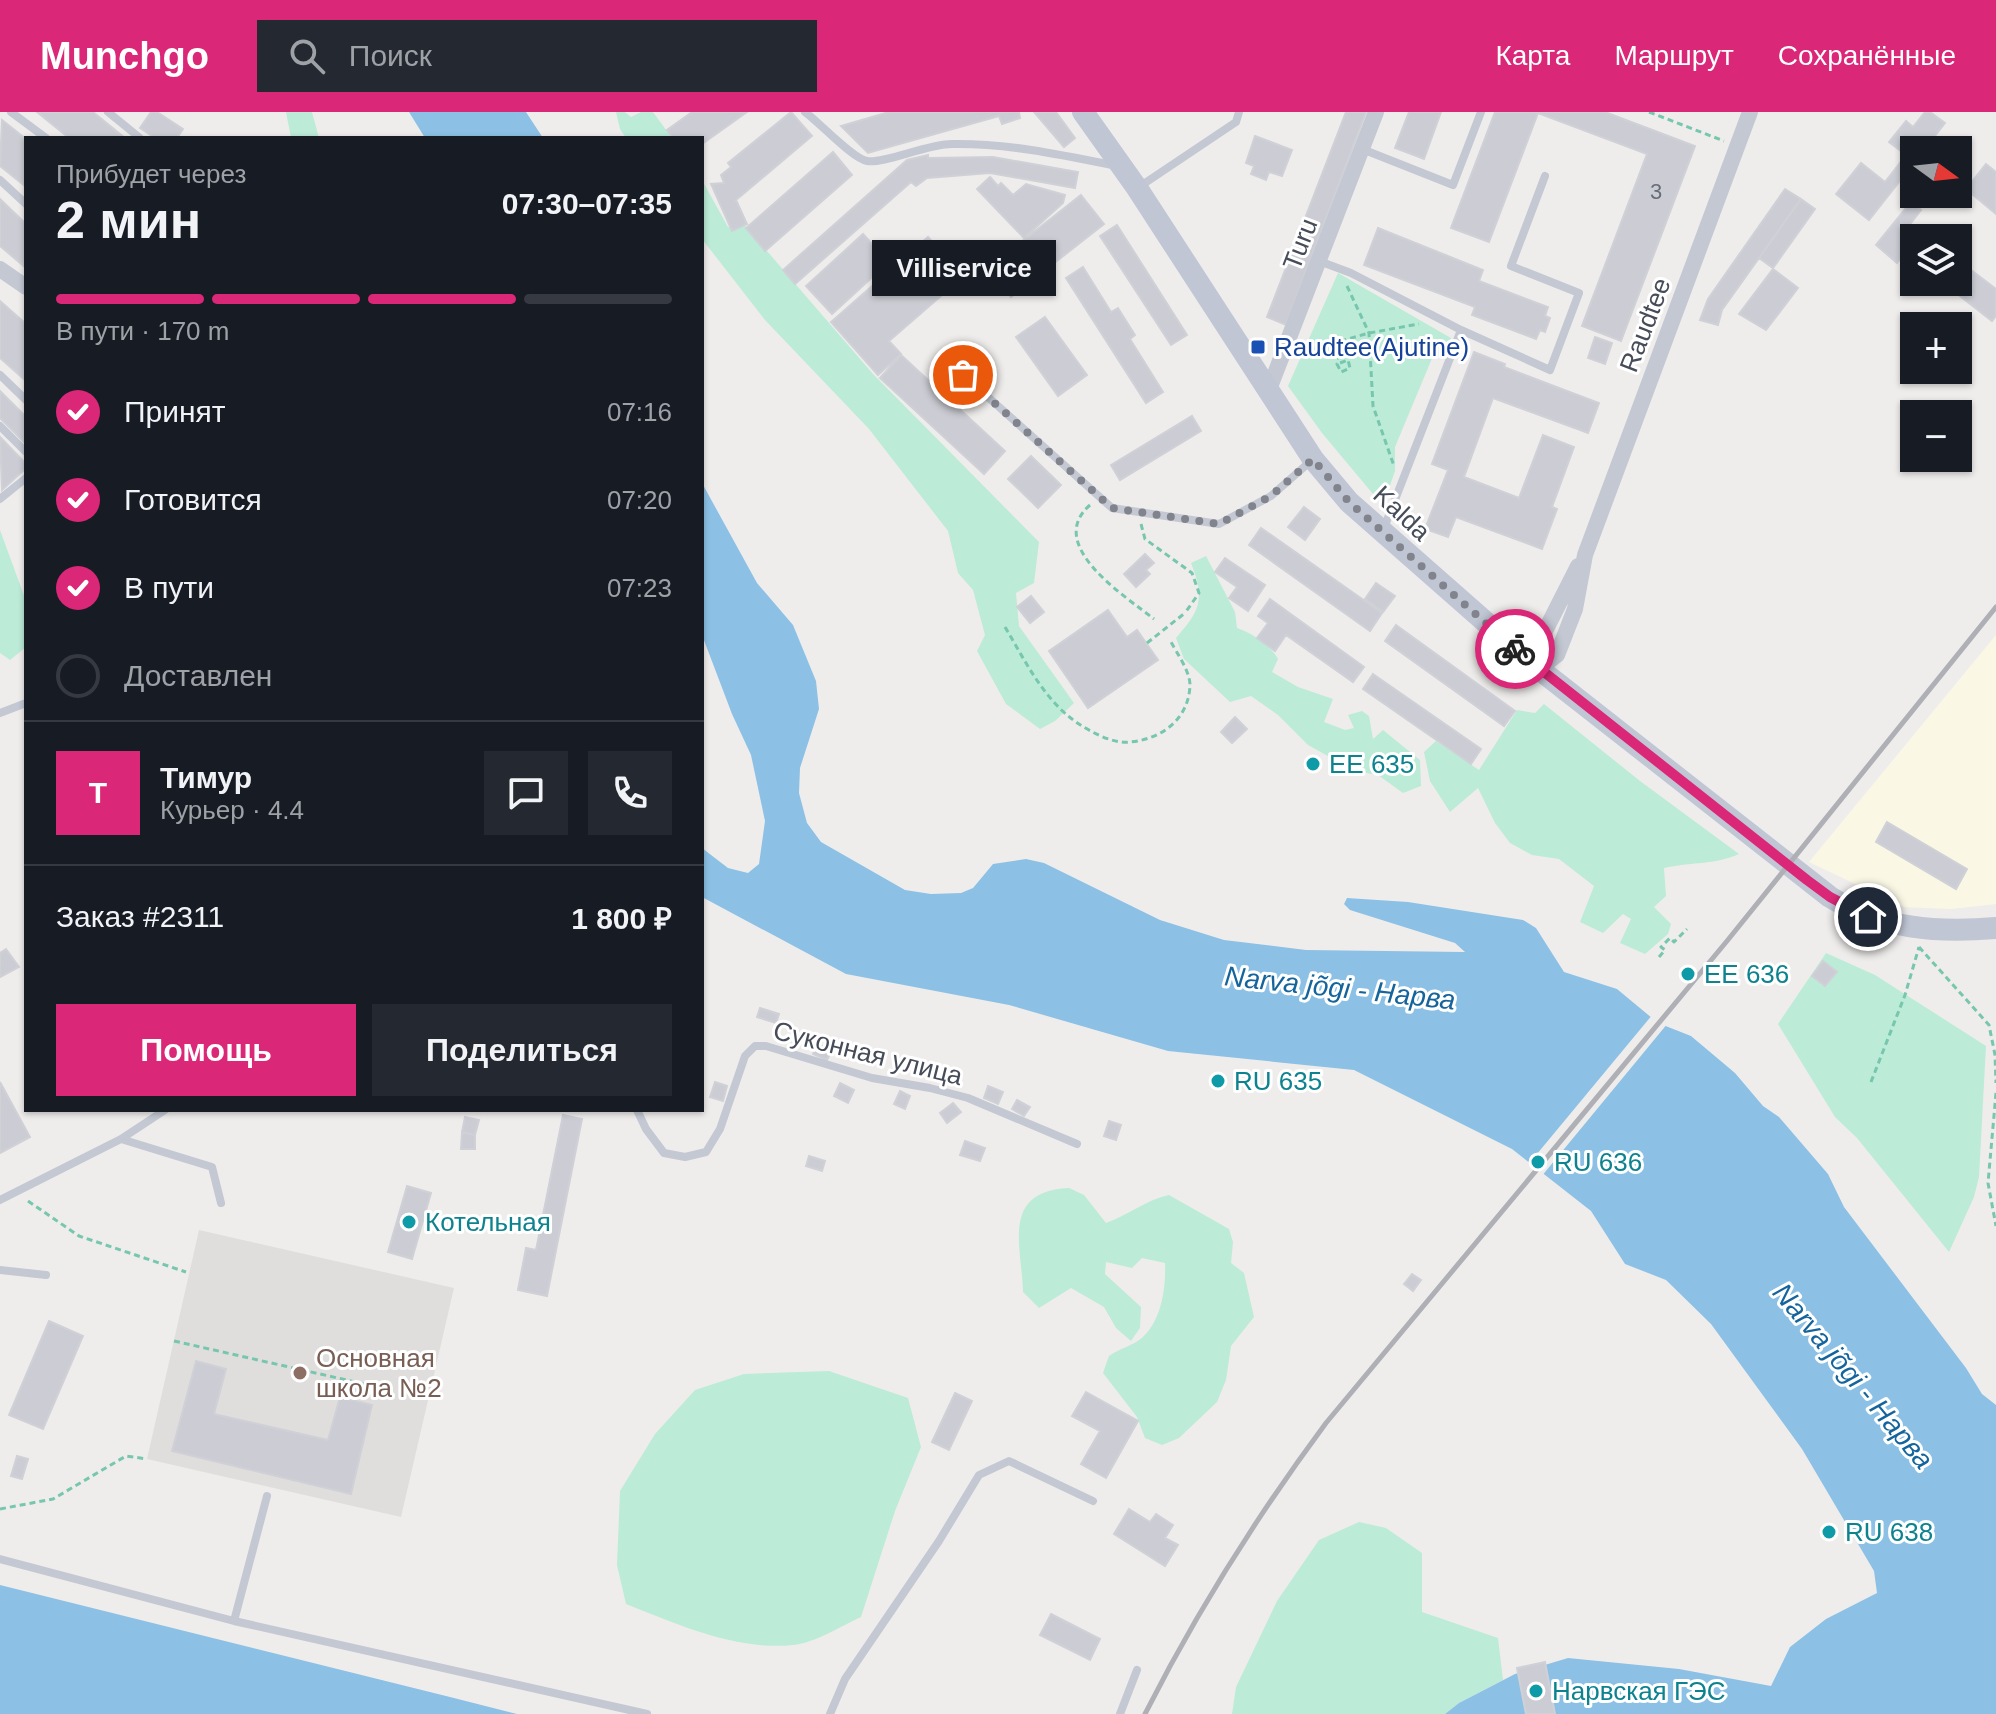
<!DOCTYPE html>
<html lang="ru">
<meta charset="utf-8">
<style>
:root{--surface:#171b24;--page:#242831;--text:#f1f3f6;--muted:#9ea1a6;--line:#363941;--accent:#db2777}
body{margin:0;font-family:Helvetica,sans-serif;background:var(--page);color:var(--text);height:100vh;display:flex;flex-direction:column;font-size:30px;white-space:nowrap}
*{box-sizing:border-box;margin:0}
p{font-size:26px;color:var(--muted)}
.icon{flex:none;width:44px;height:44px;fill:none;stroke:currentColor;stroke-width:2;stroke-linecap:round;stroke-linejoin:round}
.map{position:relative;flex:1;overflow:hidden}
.sheet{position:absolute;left:24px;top:24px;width:680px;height:976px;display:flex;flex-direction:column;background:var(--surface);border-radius:0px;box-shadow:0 2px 6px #0004}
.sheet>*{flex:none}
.needle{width:52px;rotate:105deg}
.fabs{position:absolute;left:1900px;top:24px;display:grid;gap:16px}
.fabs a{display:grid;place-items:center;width:72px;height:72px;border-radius:0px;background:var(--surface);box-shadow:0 2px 6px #0004;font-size:40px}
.pin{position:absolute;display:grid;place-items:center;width:68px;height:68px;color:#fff;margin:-34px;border:4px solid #fff;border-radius:50%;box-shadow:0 2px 8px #0007}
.courier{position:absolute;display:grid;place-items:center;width:80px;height:80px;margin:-40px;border:6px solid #db2777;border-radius:50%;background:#fff;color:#222;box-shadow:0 2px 10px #0007}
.bubble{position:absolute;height:56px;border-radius:0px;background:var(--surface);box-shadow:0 2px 6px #0004;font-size:26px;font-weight:600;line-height:56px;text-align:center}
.overview em{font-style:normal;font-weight:600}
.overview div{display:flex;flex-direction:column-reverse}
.overview{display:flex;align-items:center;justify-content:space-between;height:136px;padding:0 32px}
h1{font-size:52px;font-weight:600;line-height:60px}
.bar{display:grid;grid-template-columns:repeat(4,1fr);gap:12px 8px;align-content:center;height:96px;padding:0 32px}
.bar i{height:10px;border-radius:6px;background:var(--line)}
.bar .current{background:var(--accent)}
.bar p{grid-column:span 4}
.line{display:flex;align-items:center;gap:20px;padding:0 32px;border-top:2px solid var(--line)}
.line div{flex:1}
.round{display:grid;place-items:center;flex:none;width:84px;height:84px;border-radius:0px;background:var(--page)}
ol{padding:0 32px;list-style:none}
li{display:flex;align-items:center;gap:24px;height:88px}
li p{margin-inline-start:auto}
li .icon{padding:8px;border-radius:50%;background:var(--accent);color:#fff;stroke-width:4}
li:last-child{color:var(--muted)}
li i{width:44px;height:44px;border:4px solid var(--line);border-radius:50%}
.button{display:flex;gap:16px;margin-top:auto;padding:16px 32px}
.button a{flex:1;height:92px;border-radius:0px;background:var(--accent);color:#fff;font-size:32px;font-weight:600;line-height:92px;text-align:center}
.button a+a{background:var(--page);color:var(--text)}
header{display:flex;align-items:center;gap:48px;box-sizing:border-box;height:112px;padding:0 40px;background:var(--accent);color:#fff}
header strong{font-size:38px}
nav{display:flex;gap:44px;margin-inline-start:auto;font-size:28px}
.search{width:560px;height:72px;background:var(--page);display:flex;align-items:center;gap:20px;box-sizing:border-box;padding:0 28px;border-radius:0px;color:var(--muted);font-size:30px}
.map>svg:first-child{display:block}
</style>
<header>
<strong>Munchgo</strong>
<div class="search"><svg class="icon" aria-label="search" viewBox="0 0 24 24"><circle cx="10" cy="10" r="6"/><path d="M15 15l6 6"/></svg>Поиск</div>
<nav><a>Карта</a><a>Маршрут</a><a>Сохранённые</a></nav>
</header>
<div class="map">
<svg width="1996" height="1602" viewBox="0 0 1996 1602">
<rect width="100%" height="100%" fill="#efedec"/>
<path fill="#faf8e5" d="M1996,523V792L1951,797L1904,795L1809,750Z"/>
<path fill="#e0dedd" d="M199,1118L454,1176L401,1405L147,1347Z"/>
<path fill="#bcebd7" d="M286,0H312L319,26H291Z
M616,0H625L631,5L641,0H653L672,26H626L620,17Z
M702,68L728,115L742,110L873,262L1039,430L1034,471L1016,481L1019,514L1074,591L1055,609L1040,617L1006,592L977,539L985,523L973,478L958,461L948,419L869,317L765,208L702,127Z
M1338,161L1451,226L1445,245L1433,244L1395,335V359L1383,394L1322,321L1288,274Z
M0,418L26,489V535L10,548L0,541Z
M1206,444L1235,500L1237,516C1252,521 1270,533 1278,547L1272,560L1298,575L1333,587L1324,610L1345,618L1354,616L1348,603L1362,599L1369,604L1373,627L1383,618L1420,648L1421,674L1403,681L1378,663L1355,659L1308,633L1278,603L1251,584L1230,590L1184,547L1176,526C1201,498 1205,486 1191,451Z
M1544,592L1640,669L1739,742C1715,753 1690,750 1664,756L1666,784L1654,795L1671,812L1668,822L1645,842L1620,831L1631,807L1623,802L1603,821L1580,810L1594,774L1559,747L1532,743L1510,731L1495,711L1478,676L1450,700L1430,669L1424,640L1436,629L1479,658L1517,598L1535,601Z
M1826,841L1875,863L1986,934L1979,1065L1974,1085L1949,1140L1857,1026L1835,1005L1778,912Z
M1069,1076L1084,1083L1106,1111C1128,1103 1146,1088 1169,1083L1229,1117L1233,1130L1231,1151L1244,1161L1254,1205L1231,1234L1226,1268L1217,1290L1179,1326L1162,1333L1145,1326L1137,1305L1103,1261L1109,1244C1120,1236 1133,1234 1143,1225C1162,1207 1166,1175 1165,1151L1142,1146L1132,1156L1106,1150L1105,1162L1141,1195L1140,1216L1131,1229L1116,1216L1104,1195L1071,1176L1039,1196L1023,1180C1022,1135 1000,1079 1069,1076Z
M829,1259L908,1286L921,1335L895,1399L861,1505C841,1514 815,1531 793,1533C736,1539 677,1512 626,1492L617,1453L620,1379L655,1322L695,1278L744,1262Z
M1359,1410L1386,1416L1422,1441V1500L1498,1526L1503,1568L1459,1591L1445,1602H1232L1236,1575L1277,1489L1319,1428Z"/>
<path fill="#8cc1e5" d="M409,0H526L543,26H425Z
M702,371L757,471L793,513L816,569L819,597L800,656L799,681L807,711L821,730L905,778L931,782L961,781L973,776L993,752L1026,747L1044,751L1160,808L1224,828L1306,838L1465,840L1455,831L1350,798L1344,792L1347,786L1408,790L1523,808L1536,816L1564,860L1617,877L1658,911L1691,924L1735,961L1763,994L1779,1005L1828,1062L1844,1095L1966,1256L1982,1282L1996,1293V1602H1445L1459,1591L1515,1562L1568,1546L1679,1557L1771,1574L1790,1535L1826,1507L1877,1481L1874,1459L1802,1337L1711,1212L1666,1168L1625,1152L1591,1099L1512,1037L1354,958L1168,939L1009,893L846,862L702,785V736L728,756L748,761L759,752L765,709L751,643L732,602L702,523Z
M0,1473L450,1585L517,1602H0Z"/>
<path fill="#efedec" d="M1653,902L1668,911L1541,1065L1527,1054Z"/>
<path fill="#cccdd4" stroke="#d0d1d7" stroke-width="2" d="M37,0H93L125,26H69Z
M151,0H157L183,17L177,26H155L140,16Z
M692,0H747L702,32V26H673L667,18Z
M791,0L812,24L736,88L747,112L732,119L711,72L724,71L721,63L731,55L728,51Z
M889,0H1019L1020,6L1002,12L999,4L868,41L841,14Z
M1034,0H1056L1075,26L1064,35Z
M1346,0H1366L1286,213L1267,205Z
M1409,0H1441L1424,47L1395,36Z
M1495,0H1605L1695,34L1621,229L1582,214L1647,42L1538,1L1489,130L1451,116Z
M1925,0H1930L1945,11L1924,38H1914V51L1869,108L1836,82L1861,51L1885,70L1906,43L1889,30L1906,9L1913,15Z
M2,8L26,27V75L0,54Z
M1255,24L1292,38L1282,64L1269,60L1266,68L1251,62L1254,54L1246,51Z
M833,40L852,63L765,139L746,116Z
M928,43V46L993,45L1078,60L1075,76L990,61L927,66L916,74L911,70L795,172L783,158L907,48Z
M1986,52L1996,60V102L1966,77Z
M990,65L998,74L1001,71L1013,83L1026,72L1065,83L1063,91L1024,126L977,77Z
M1785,77L1801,87L1722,198L1718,213L1700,208L1708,187Z
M1081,83L1104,112L1011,185L988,156Z
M0,87L26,112V156L0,134Z
M1801,87L1815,97L1773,156L1759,146Z
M1911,90L1921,98L1905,119L1914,126V130L1897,151L1876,133Z
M1117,113L1187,223L1171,233L1100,124Z
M1378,116L1483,158L1479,169L1548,195L1545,204L1550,206L1545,220L1540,218L1536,227L1472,203L1475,195L1364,153Z
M863,122L889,150L832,202L806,174Z
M928,125L963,165L889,229L901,242L878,263L831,210Z
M1958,148L1996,177V204L1992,209L1942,170H1958Z
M1083,155L1111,200L1118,196L1135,223L1130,227L1163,280L1146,291L1066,166Z
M1773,157L1798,176L1766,218L1739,202Z
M0,189L26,212V269L0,246Z
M1045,205L1087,263L1058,284L1016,225Z
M1595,225L1612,231L1605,252L1588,246Z
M1474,240L1505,252L1504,255L1599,291L1588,321L1493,286L1464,365L1519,386L1543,323L1574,335L1552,395L1557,397L1542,437L1456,405L1448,425L1425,417L1448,358L1432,352Z
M901,243L1005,339L984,362L880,266Z
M0,279L26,305V332L0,306Z
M1192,304L1201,319L1120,368L1111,353Z
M0,325L26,352V356L2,378Z
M1031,344L1061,373L1038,396L1008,367Z
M1304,395L1320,407L1305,428L1288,415Z
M1261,416L1382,501L1370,519L1249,433Z
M1145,442L1154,451L1146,458L1150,462L1136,475L1124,462Z
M1225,446L1265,473L1248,499L1229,486L1237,475L1215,460Z
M1376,471L1395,484L1383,500L1365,487Z
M1031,484L1044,500L1030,511L1017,495Z
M1270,487L1364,555L1353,570L1286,523L1275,539L1257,526L1268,511L1258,504Z
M1108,498L1127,525L1137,518L1158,548L1088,596L1049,539Z
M1396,513L1515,599L1504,614L1385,529Z
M1373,562L1481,637L1471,652L1363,577Z
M1235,605L1247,617L1232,631L1221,620Z
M1887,710L1967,757L1956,777L1876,730Z
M6,837L19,855L0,865V841Z
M1823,849L1837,860L1825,874L1812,864Z
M760,896L779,902L776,911L757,905Z
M817,932L832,938L827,948L813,942Z
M0,970L30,1025L0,1041Z
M715,970L727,974L723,989L710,985Z
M840,971L854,978L848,991L834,984Z
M988,974L1003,980L998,992L984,986Z
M900,979L910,984L905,997L894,992Z
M1017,988L1030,995L1024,1004L1012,997Z
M953,991L961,1000L947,1011L940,1001Z
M563,1003L582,1007L547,1184L518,1178L526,1136L536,1138Z
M465,1005L479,1008L475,1023L462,1020Z
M1109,1009L1121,1013L1116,1028L1104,1024Z
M462,1020L475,1023V1037H461Z
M965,1029L985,1036L980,1049L960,1043Z
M809,1044L825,1049L822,1059L806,1054Z
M407,1074L431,1081L412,1147L388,1140Z
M1412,1162L1421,1168L1413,1179L1404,1172Z
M49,1209L83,1224L43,1317L9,1303Z
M196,1249L226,1257L214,1302L328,1328L340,1285L372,1293L351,1382L172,1339Z
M1086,1280L1138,1309L1106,1366L1081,1352L1100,1319L1072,1304Z
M955,1281L972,1289L949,1338L932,1330Z
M17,1344L28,1347L22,1367L11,1364Z
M1129,1397L1150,1410L1156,1402L1173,1413L1165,1426L1178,1433L1165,1454L1114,1422Z
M1051,1502L1100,1527L1090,1548L1040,1523Z
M1545,1550L1555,1602H1526L1517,1556Z"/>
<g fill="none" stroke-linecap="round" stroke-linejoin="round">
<path stroke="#77c6ae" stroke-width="3" stroke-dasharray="6 4" stroke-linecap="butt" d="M1649,0L1724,29
M1347,174L1369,221L1373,294L1394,354
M1334,232L1340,251L1348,248L1350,256L1341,260L1337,252L1340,251
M1302,240L1369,221L1419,212
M1090,393C1044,433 1125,484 1154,507
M1141,412L1145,427L1192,461L1199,481L1185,501
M1510,506L1531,508
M1005,515C1026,550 1044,589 1079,612C1093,621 1113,632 1130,630C1163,627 1189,606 1190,573C1190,559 1176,540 1170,528
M1919,835L1989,913L1995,943L1996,971
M1659,845L1665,838L1661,835L1670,826L1674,830L1687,817
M1871,970L1905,883L1919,835
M1996,981L1988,1071L1996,1114
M28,1089L79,1124L186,1160
M174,1229L373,1274
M0,1397L53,1387L126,1344L147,1347"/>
<path stroke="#c3c8d3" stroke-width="8" d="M11,0L46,26
M108,0L140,26
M805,0C820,11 853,47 867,49C884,52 927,32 952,32C1007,31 1063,43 1117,54
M1362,37L1453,73L1481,0
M0,68L26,92
M1139,75L1236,10L1239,0
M1319,149L1351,161L1461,218L1384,416
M1461,218L1550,258L1579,181L1511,154L1545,64
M942,244L1112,396L1219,412L1271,384L1312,348
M0,263L26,288
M0,314L26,340
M0,387L26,366
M0,601L26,591
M637,998L646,1017L664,1041L685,1045L706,1040L720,1017L745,944L755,934H766L872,966L930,976L968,986L1077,1032
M121,1027L212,1055L221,1091
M0,1088L121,1027L165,998
M0,1158L46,1163
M0,1447L234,1509L647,1602
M234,1509L267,1384
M830,1602L845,1567L939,1429L979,1363L1009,1349L1093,1389
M1120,1602L1137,1558"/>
<path stroke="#c3c8d3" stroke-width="16" d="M0,157L26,175
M1268,280L1376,0
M1539,557L1557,543L1575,497L1585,443L1750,0
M1539,557L1538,533L1578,454"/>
<path stroke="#c0c6d4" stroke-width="22" d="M1083,0L1137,76L1313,347L1349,390L1539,557L1830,785C1882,817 1937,821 1996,816"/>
<path stroke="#afb0b6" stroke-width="5" d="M1145,1602C1197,1499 1257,1404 1326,1311L1727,829L1996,495"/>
<path stroke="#77c6ae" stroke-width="3" stroke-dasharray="6 4" stroke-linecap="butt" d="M1147,531L1185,501"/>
</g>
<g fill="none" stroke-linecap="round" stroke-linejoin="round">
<path stroke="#81848c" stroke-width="8" stroke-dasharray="0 14.4" d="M963,263L1112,396L1219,412L1271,384L1313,347L1349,390L1515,537"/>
<path stroke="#db2777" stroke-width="10" d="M1515,537L1807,768L1830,785L1868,805"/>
</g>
<rect fill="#1a4fb4" stroke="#fff" stroke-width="3" x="1250" y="227" width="16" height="16" rx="4"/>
<g fill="#0f9aa8" stroke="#fff" stroke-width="3">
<circle cx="1313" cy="652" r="8"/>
<circle cx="1688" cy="862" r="8"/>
<circle cx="1218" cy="969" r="8"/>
<circle cx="1538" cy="1050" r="8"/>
<circle cx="409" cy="1110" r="8"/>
<circle cx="1829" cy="1420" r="8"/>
<circle cx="1536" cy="1579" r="8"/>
</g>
<circle fill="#8d6e63" stroke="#fff" stroke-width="3" cx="300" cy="1261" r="8"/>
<g text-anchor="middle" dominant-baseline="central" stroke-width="6" stroke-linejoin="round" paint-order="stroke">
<g font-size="22" fill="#686c77">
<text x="1656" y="79">3</text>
</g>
<g font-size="26" fill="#464c58" stroke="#fff">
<text transform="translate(1300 132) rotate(-69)">Turu</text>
<text transform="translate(1645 213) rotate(-69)">Raudtee</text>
<text transform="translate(1402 401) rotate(43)">Kalda</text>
<text transform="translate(868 941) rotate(14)">Суконная улица</text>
</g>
<g font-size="26" fill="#164399" stroke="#fff" text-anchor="start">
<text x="1274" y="235">Raudtee(Ajutine)</text>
</g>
<g font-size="26" fill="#0d838f" stroke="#fff" text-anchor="start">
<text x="1329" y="652">EE 635</text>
<text x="1704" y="862">EE 636</text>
<text x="1234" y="969">RU 635</text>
<text x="1554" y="1050">RU 636</text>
<text x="425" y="1110">Котельная</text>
<text x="1845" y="1420">RU 638</text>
<text x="1552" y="1579">Нарвская ГЭС</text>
</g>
<g font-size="26" fill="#785e54" stroke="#fff" text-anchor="start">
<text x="316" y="1246">Основная<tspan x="316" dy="30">школа №2</tspan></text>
</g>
<g font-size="28" font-style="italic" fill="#15659c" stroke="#fff">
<text transform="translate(1340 876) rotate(6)">Narva jõgi - Нарва</text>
<text transform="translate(1853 1264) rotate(50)">Narva jõgi - Нарва</text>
</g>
</g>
</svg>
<div class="fabs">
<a><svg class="needle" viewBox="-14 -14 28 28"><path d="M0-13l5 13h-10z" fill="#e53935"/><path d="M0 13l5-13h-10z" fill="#9ea1a6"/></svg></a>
<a><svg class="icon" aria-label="layers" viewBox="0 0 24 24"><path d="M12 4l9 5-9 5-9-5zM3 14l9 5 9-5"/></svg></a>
<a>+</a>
<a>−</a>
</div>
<div class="pin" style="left:963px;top:263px;background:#ea580c"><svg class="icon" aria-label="bag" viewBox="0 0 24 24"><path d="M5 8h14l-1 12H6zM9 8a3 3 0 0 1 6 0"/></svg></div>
<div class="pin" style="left:1868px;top:805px;background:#1f2937"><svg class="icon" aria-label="home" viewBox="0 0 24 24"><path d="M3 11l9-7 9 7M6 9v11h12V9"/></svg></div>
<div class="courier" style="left:1515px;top:537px"><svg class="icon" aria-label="bike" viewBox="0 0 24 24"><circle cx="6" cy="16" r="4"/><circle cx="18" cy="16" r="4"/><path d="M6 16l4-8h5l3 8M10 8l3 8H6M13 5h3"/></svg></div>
<div class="bubble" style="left:872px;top:128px;width:184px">Villiservice</div>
<section class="sheet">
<div class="overview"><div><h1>2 мин</h1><p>Прибудет через</p></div><em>07:30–07:35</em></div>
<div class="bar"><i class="current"></i><i class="current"></i><i class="current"></i><i></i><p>В пути · 170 m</p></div>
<ol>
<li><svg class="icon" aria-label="check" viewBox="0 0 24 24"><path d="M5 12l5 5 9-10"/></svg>Принят<p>07:16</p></li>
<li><svg class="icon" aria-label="check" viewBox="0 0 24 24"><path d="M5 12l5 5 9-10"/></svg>Готовится<p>07:20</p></li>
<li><svg class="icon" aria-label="check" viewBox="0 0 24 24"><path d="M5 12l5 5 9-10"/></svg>В пути<p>07:23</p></li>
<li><i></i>Доставлен</li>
</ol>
<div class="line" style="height:144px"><b class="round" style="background:var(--accent);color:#fff">Т</b><div><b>Тимур</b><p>Курьер · 4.4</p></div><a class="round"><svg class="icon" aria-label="chat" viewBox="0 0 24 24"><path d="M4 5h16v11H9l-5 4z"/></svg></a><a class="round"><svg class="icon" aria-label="phone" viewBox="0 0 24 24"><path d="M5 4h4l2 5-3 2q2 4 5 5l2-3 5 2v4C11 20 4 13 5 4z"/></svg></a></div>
<div class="line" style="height:104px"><div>Заказ #2311</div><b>1 800 ₽</b></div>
<div class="button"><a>Помощь</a><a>Поделиться</a></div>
</section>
</div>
